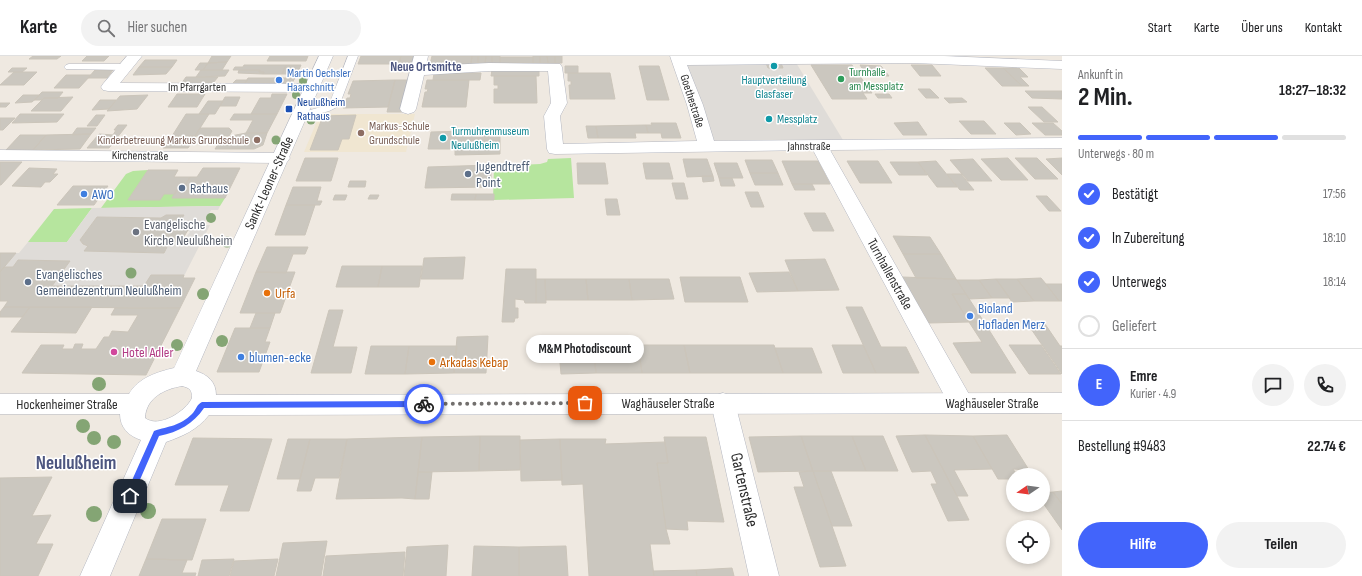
<!DOCTYPE html>
<html lang="de">
<meta charset="utf-8">
<style>
:root{--surface:#fff;--page:#f2f2f2;--text:#202124;--muted:#757577;--line:#e0e0e0;--accent:#4264fb}
body{margin:0;font-family:"Sofia Sans Condensed",sans-serif;background:var(--page);color:var(--text);height:100vh;display:flex;flex-direction:column;font-size:15px;white-space:nowrap}
*{box-sizing:border-box;margin:0}
p{font-size:13px;color:var(--muted)}
.icon{flex:none;width:22px;height:22px;fill:none;stroke:currentColor;stroke-width:2;stroke-linecap:round;stroke-linejoin:round}
.map{position:relative;flex:1;overflow:hidden}
.sheet{display:flex;flex-direction:column;background:var(--surface);width:300px}
.sheet>*{flex:none}
.needle{width:26px;rotate:257deg}
.controls{position:absolute;left:1006px;top:412px;display:grid;gap:8px}
.controls a{display:grid;place-items:center;width:44px;height:44px;border-radius:50%;background:var(--surface);box-shadow:0 2px 6px #0003;font-size:20px}
.pin{position:absolute;display:grid;place-items:center;width:34px;height:34px;color:#fff;margin:-17px;border-radius:8px;box-shadow:0 2px 6px #0006}
.courier{position:absolute;display:grid;place-items:center;width:40px;height:40px;margin:-20px;border:3px solid #4264fb;border-radius:50%;background:#fff;color:#222;box-shadow:0 1px 5px #0007}
.bubble{position:absolute;height:28px;border-radius:14px;background:var(--surface);box-shadow:0 2px 6px #0003;font-size:13px;font-weight:700;line-height:28px;text-align:center}
.summary em{font-style:normal;font-weight:700}
.summary div{display:flex;flex-direction:column-reverse}
.summary{display:flex;align-items:center;justify-content:space-between;height:68px;padding:0 16px}
h1{font-size:26px;font-weight:700;line-height:30px}
.bar{display:grid;grid-template-columns:repeat(4,1fr);gap:6px 4px;align-content:center;height:48px;padding:0 16px}
.bar i{height:5px;border-radius:3px;background:var(--line)}
.bar .current{background:var(--accent)}
.bar p{grid-column:span 4}
.line{display:flex;align-items:center;gap:10px;padding:0 16px;border-top:1px solid var(--line)}
.line div{flex:1}
.round{display:grid;place-items:center;flex:none;width:42px;height:42px;border-radius:21px;background:var(--page)}
ol{padding:0 16px;list-style:none}
li{display:flex;align-items:center;gap:12px;height:44px}
li p{margin-inline-start:auto}
li .icon{padding:4px;border-radius:50%;background:var(--accent);color:#fff;stroke-width:4}
li:last-child{color:var(--muted)}
li i{width:22px;height:22px;border:2px solid var(--line);border-radius:50%}
.cta{display:flex;gap:8px;margin-top:auto;padding:8px 16px}
.cta a{flex:1;height:46px;border-radius:24px;background:var(--accent);color:#fff;font-size:16px;font-weight:700;line-height:46px;text-align:center}
.cta a+a{background:var(--page);color:var(--text)}
header{display:flex;align-items:center;gap:24px;box-sizing:border-box;height:56px;padding:0 20px;background:var(--surface);border-bottom:1px solid var(--line)}
header strong{font-size:19px}
nav{display:flex;gap:22px;margin-inline-start:auto;font-size:14px}
.search{width:280px;height:36px;background:var(--page);display:flex;align-items:center;gap:10px;box-sizing:border-box;padding:0 14px;border-radius:22px;color:var(--muted);font-size:15px}
main{display:flex;flex:1;min-height:0}
.map>svg:first-child{display:block}
</style>
<header>
<strong>Karte</strong>
<div class="search"><svg class="icon" aria-label="search" viewBox="0 0 24 24"><circle cx="10" cy="10" r="6"/><path d="M15 15l6 6"/></svg>Hier suchen</div>
<nav><a>Start</a><a>Karte</a><a>Über uns</a><a>Kontakt</a></nav>
</header>
<main>
<div class="map">
<svg width="1062" height="520" viewBox="0 0 1062 520">
<rect width="100%" height="100%" fill="#efe9e1"/>
<path fill="#f0e6d1" d="M320,58H415L406,96H304Z"/>
<path fill="#b6e59e" d="M571,102L574,142L493,144L494,110L540,108L547,106L548,103Z
M148,114L128,144L164,138H175L172,142H225L220,150L101,152L126,118L133,115Z
M92,152L67,186H28L54,153Z"/>
<path fill="#dfdcd8" fill-rule="evenodd" d="M795,5L843,84H714L700,42L685,7Z
M220,150L218,154H211L203,169H210L183,222L144,230H52L70,205L18,204L13,211H4L16,197H19L28,186H67L92,152ZM166,159H184L178,169H181L190,176L186,181L168,189L163,197L85,195L88,190L83,188L80,184L97,161L161,162Z"/>
<path fill="#cbc7bf" stroke="#cbc5ba" d="M33,0H61L57,3H29Z
M87,0H109L104,5H82Z
M212,0H231L227,6L208,7Z
M270,0H308L306,5H267Z
M361,0H401L399,8H358Z
M401,0H416L414,8H399Z
M432,0H472L471,8H430Z
M472,0H478V7L471,8Z
M478,0H486L485,8L478,7Z
M486,0H492V7L485,8Z
M492,0H500V7H492Z
M533,0H540V7H533Z
M540,0H547L548,7H540Z
M547,0H555V7H548Z
M555,0H562V7H555Z
M500,1H533V7H500Z
M145,4H177L172,11H139Z
M227,6L222,14H203L208,7Z
M200,7H208L203,14H195Z
M766,7H781L783,12H768Z
M244,9H286L282,18H263L264,16H259L260,14H233L235,11H243Z
M286,9H301L297,18H282Z
M811,9H852L872,37H863L867,43H832Z
M860,9L881,10L889,20H867Z
M911,9H932L941,20H920Z
M565,10H578V17H565Z
M639,10H659L669,44H647Z
M139,11H172L166,18L133,19Z
M12,12H27L22,16H8Z
M985,12H1003L1022,30H1002Z
M1003,12H1019L1028,21H1020L1029,30H1022Z
M95,14H113L107,22H88Z
M201,14H229L225,20L196,21Z
M239,14H260L259,16H264L263,18L238,17Z
M492,14H539V20H491Z
M14,16H37L24,29H0Z
M434,17H481L480,24H433Z
M568,17H610L615,43H570L569,29H571V25H568Z
M66,19H91L79,32H54Z
M494,20H536L537,47H494V33H498V29H494Z
M186,21H218L213,27L181,28Z
M248,22H295L292,27H245Z
M236,24H248L245,27H233Z
M395,24H410L402,56H387Z
M395,24L388,51L343,52L347,42H350L351,38H348L353,25Z
M427,24H469L466,51H422L425,36H427L428,33H425Z
M918,33H930L939,42H926Z
M1025,35H1062V43L1032,42Z
M42,36H63L58,42H44L41,44H34Z
M177,38H205L197,51H168Z
M272,38H287L277,58H251L260,42H271Z
M875,38H889L892,42H878Z
M23,39H40L32,46L15,47Z
M148,39L137,53L107,55L120,40Z
M73,41L61,55H31L44,42Z
M225,41H240L236,50H220Z
M944,42H962L967,46L949,47Z
M100,44H116L109,53L92,54Z
M208,45H223L215,58H199Z
M0,47H10L6,51H0Z
M1028,51H1042L1058,66H1044Z
M20,58H64L57,66L12,67Z
M186,58H209L195,80H172Z
M234,58H277L267,77H246L253,64H230Z
M96,59H105L97,70H87Z
M356,59L349,83H342L338,94H310L323,60Z
M0,62H15L3,74H0Z
M959,65H984L996,78H971Z
M918,66L927,79H903L894,67Z
M651,67H676L681,82H662L661,77H648L646,69H652Z
M1004,67H1020L1031,78L1016,79Z
M1032,67H1053L1062,75V79H1045Z
M118,69H127L109,92H87L99,78L113,79L116,74H114Z
M646,69L648,77H635L636,82H598L596,70Z
M586,70H596L598,82H588Z
M77,72H96L91,78L72,79Z
M200,72H229L232,75L229,80H195Z
M500,74V98L455,99V93H428L431,76Z
M246,77H267L263,89L254,93H215L219,87L224,88L231,80Z
M91,78L80,93L33,94L46,79Z
M20,79H46L33,94H6Z
M171,80H196L188,92H163Z
M305,102H338L331,125H296Z
M1008,102L1028,124H1001L981,103Z
M1015,102H1037L1058,123H1035Z
M1062,102V119L1046,103Z
M683,103H707L713,120L687,121Z
M973,103L992,125H968L950,104Z
M745,104H772L778,117H750Z
M782,105H818L830,128H792Z
M847,105H878L892,127H860Z
M936,105L957,131H937L918,106Z
M0,106H22L1,129H0Z
M890,106H918L927,119H899Z
M577,107H605L608,128H578Z
M643,107H669L673,123H646Z
M714,107H737L743,122H719Z
M491,109V131L425,132L428,111Z
M29,112L57,113L53,118H58L50,126H45L41,131L12,130Z
M203,112H240L225,142H172L177,133H183L190,121H197Z
M148,114H178L174,121H190L183,133H177L175,138H164L160,144H128Z
M750,117H778L783,129H755Z
M947,118H961L974,134H960Z
M702,120H713L714,125L703,126Z
M719,122H732L735,130H721Z
M350,125H366L365,131H348Z
M672,127H684L688,143H676Z
M792,128H812L815,134H795Z
M73,130H108L94,149H57Z
M293,131H321L317,145H322L320,149H286Z
M745,136H758L764,151H751Z
M452,138H476L475,144H451Z
M476,138H494V144H475Z
M335,139H347L345,144H333Z
M370,139H379L377,143H368Z
M1036,140H1047L1061,155H1049Z
M605,143H617L620,159H607Z
M286,149H315L305,179H275Z
M804,157H825L834,175H813Z
M166,159H184L178,169H182L181,170L188,174L183,182L168,189L164,197L84,195L88,190L83,188L80,184L97,161L161,162Z
M893,180L930,181L941,198H903Z
M267,191H308L305,198H293L286,217L256,216Z
M0,197H16L0,216Z
M903,198H941L956,223L916,222Z
M465,201L463,223H421L424,202Z
M825,203L839,234L798,235L785,204Z
M18,204L70,205L52,230H144L151,219H184L183,222H195L180,252L4,251L8,245H0V216L4,211H13Z
M342,210H382L378,231H336Z
M382,210H422L419,231H378Z
M506,213H536V247H525L524,244L515,243V252H518V262H515L514,266H502Z
M256,216H295L280,257H240Z
M789,216L798,235L757,236L749,217Z
M680,221H740L748,246H685Z
M902,221L956,223L966,238H952L969,266L929,267Z
M1041,222L1046,228L1059,245H1034L1017,223Z
M536,223H545L546,247H536Z
M545,223H586L588,244H546Z
M586,223H629L632,244H588Z
M629,223H669L674,243L632,244Z
M996,223L1010,242H992L979,224Z
M996,223H1017L1034,245L1012,246Z
M957,224H979L992,242L969,243Z
M1046,228H1062V245H1059Z
M952,238H966L984,266H969Z
M4,251H30L22,261H0V256Z
M30,251H92L76,277L11,276Z
M846,251H862L881,291H906L919,317H876Z
M115,252H180L146,319L22,317L41,289H64L62,293H73L75,288H83L81,293H96L104,281H109L112,275L128,276L138,259H111Z
M329,254H343L333,291H357L351,317H311Z
M256,257H275L270,272H250Z
M969,266H984L1016,317H971L953,287L982,286Z
M1027,267L1045,268L1060,290H1062V318Z
M235,272H270L265,286H270L259,316H217Z
M488,280L486,317H454L457,281Z
M592,283L596,317L561,318L558,284Z
M593,289H638L642,317H596Z
M638,289H684L690,317H642Z
M684,289H774L783,317H690Z
M832,289H863L876,317H843Z
M1009,289H1041L1061,318H1029Z
M371,290H409L405,318H365Z
M409,290H457L454,317L405,318Z
M775,292H812L822,317H783Z
M925,379L973,380L992,413L954,414L968,440H957Z
M925,379L957,440L969,464L948,465L931,428H937L931,415L912,416L896,380Z
M1007,379L1029,414L1013,413L1017,419H1013V423H998L973,380Z
M480,380H520V414L479,415Z
M480,380L479,415L418,416L422,381Z
M801,380H852L866,415H813Z
M801,380L813,415L758,416L749,381Z
M852,380H883L898,415H866Z
M422,381L415,443L402,442L336,443L347,383Z
M664,381H706L724,466L687,465L688,474L666,473L657,407H668Z
M193,382L272,383L249,455H220L229,429H175Z
M288,383H310L300,423H277Z
M310,383H347L339,422H315L311,435H297Z
M560,383H606L605,388L665,386L668,407H657L666,473L670,488H650L654,520H589L583,428L562,429Z
M560,383L562,424L521,425L520,384Z
M813,415H831L852,470H832Z
M813,415L832,470L846,510L820,511L794,431H804L799,416Z
M418,416H432L429,443H415Z
M52,421L32,460L51,459L36,488H53L38,520H0V422Z
M1062,435V448L1053,436Z
M1053,436L1062,448V474L1043,447V437Z
M162,463H206L192,504L146,503Z
M327,485L321,520H276L283,487Z
M448,489L446,520H404L407,491Z
M474,490L519,491V520H472Z
M566,490L568,520H519V491Z
M405,496L403,520H323L326,500Z
M146,503L187,504L182,517H196L195,520H139Z
M234,503L229,520H198L202,504Z
M278,503L274,520H230L234,505Z
M732,512L734,520H697L696,514Z
M696,514L697,520H654L653,515Z"/>
<g fill="none" stroke-linecap="round" stroke-linejoin="round">
<g stroke="#b4b7c1" stroke-width="1">
<path id="lane" d="M348,0H358L339,50L329,55L300,63L296,62L295,60L296,58L321,51L330,46Z
M69,8H126L131,11L126,14L66,13L64,11L66,9Z"/>
</g>
<g stroke="#b4b7c1" stroke-width="1">
<path id="street" d="M127,0H142L120,27L312,28L317,29L319,32L317,35L312,36L108,35L103,34L101,31L103,28Z
M414,0H428L426,10L489,7L560,8L562,11L567,47L560,60L563,88L697,85L687,49L670,0H944L1062,5V13L914,7L687,9L703,49L714,85L1062,82V92L830,94L970,340L973,347L970,354L961,357L952,354L813,94L555,98L549,97L547,93L544,60L551,47L548,15H489L424,19L416,53L414,56L408,58L402,56L400,53Z
M0,94L281,97L287,98L290,102L287,106L281,107L0,104Z
M723,337L732,340L735,347L779,520H749L711,347L714,340Z"/>
</g>
<g stroke="#b4b7c1" stroke-width="1">
<path id="secondary" d="M319,0H333L196,315C208,319 216,326 216,339L1062,337V357L209,359C197,374 183,380 166,386L110,520H80L141,384C129,380 120,372 120,358H0V338H129C138,322 157,316 174,312ZM182,330C190,332 192,334 192,342C186,355 159,373 145,362C146,342 164,333 182,330Z"/>
</g>
<use href="#lane" fill="#fff" fill-rule="evenodd"/>
<use href="#street" fill="#fff" fill-rule="evenodd"/>
<use href="#secondary" fill="#fff" fill-rule="evenodd"/>
</g>
<g fill="#84a574">
<circle cx="303" cy="25" r="4"/>
<circle cx="296" cy="39" r="4"/>
<circle cx="311" cy="64" r="4.5"/>
<circle cx="276" cy="84" r="4.5"/>
<circle cx="211" cy="162" r="5"/>
<circle cx="227" cy="186" r="5.5"/>
<circle cx="131" cy="217" r="5.5"/>
<circle cx="203" cy="238" r="6"/>
<circle cx="222" cy="285" r="6"/>
<circle cx="177" cy="289" r="6"/>
<circle cx="99" cy="328" r="7"/>
<circle cx="83" cy="370" r="7"/>
<circle cx="94" cy="382" r="7"/>
<circle cx="114" cy="386" r="7"/>
<circle cx="148" cy="455" r="8"/>
<circle cx="94" cy="458" r="8"/>
</g>
<path fill="#4264fb" d="M424,345L427,348L424,351L204,352C193,368 179,376 159,380L132,442H127L125,440L154,375C169,370 180,370 192,358C196,354 197,348 202,346Z"/>
<g fill="none" stroke-linecap="round" stroke-linejoin="round">
<path stroke="#726f6d" stroke-width="4" stroke-dasharray="0 7.2" d="M424,348L585,347"/>
</g>
<g fill="#0f9aa8" stroke="#fff" stroke-width="1.5">
<circle cx="774" cy="10" r="4"/>
<circle cx="769" cy="63" r="4"/>
<circle cx="443" cy="82" r="4"/>
</g>
<circle fill="#2e9e5b" stroke="#fff" stroke-width="1.5" cx="841" cy="23" r="4"/>
<g fill="#3f7fe0" stroke="#fff" stroke-width="1.5">
<circle cx="279" cy="24" r="4"/>
<circle cx="84" cy="138" r="4"/>
<circle cx="970" cy="260" r="4"/>
<circle cx="241" cy="301" r="4"/>
</g>
<rect fill="#1a4fb4" stroke="#fff" stroke-width="1.5" x="285" y="49" width="8" height="8" rx="2"/>
<g fill="#8d6e63" stroke="#fff" stroke-width="1.5">
<circle cx="361" cy="77" r="4"/>
<circle cx="257" cy="84" r="4"/>
</g>
<g fill="#5c6f8a" stroke="#fff" stroke-width="1.5">
<circle cx="468" cy="118" r="4"/>
<circle cx="182" cy="132" r="4"/>
<circle cx="28" cy="226" r="4"/>
</g>
<circle fill="#6b7280" stroke="#fff" stroke-width="1.5" cx="136" cy="176" r="4"/>
<g fill="#e8710a" stroke="#fff" stroke-width="1.5">
<circle cx="267" cy="237" r="4"/>
<circle cx="432" cy="306" r="4"/>
</g>
<circle fill="#d1479c" stroke="#fff" stroke-width="1.5" cx="114" cy="296" r="4"/>
<g text-anchor="middle" dominant-baseline="central" stroke-width="3" stroke-linejoin="round" paint-order="stroke">
<g font-size="12" fill="#27864d" stroke="#fff" text-anchor="start">
<text x="849" y="16">Turnhalle<tspan x="849" dy="14">am Messplatz</tspan></text>
</g>
<g font-size="12" fill="#366cbe" stroke="#fff" text-anchor="start">
<text x="287" y="17">Martin Oechsler<tspan x="287" dy="14">Haarschnitt</tspan></text>
</g>
<g font-size="12" fill="#0d838f" stroke="#fff" text-anchor="start">
<text x="774" y="24" text-anchor="middle">Hauptverteilung<tspan x="774" dy="14">Glasfaser</tspan></text>
<text x="777" y="63">Messplatz</text>
<text x="451" y="75">Turmuhrenmuseum<tspan x="451" dy="14">Neulußheim</tspan></text>
</g>
<g font-size="12" fill="#2e2e2e" stroke="#fff">
<text x="197" y="31">Im Pfarrgarten</text>
<text transform="translate(692 45) rotate(72)">Goethestraße</text>
<text x="809" y="90">Jahnstraße</text>
<text transform="translate(140 100) rotate(1)">Kirchenstraße</text>
</g>
<g font-size="12" fill="#164399" stroke="#fff" text-anchor="start">
<text x="297" y="46">Neulußheim<tspan x="297" dy="14">Rathaus</tspan></text>
</g>
<g font-size="12" fill="#785e54" stroke="#fff" text-anchor="start">
<text x="369" y="70">Markus-Schule<tspan x="369" dy="14">Grundschule</tspan></text>
<text x="249" y="84" text-anchor="end">Kinderbetreuung Markus Grundschule</text>
</g>
<g font-size="13" font-weight="bold" fill="#4d5680" stroke="#fff">
<text x="426" y="11">Neue Ortsmitte</text>
</g>
<g font-size="14" fill="#4e5e75" stroke="#fff" text-anchor="start">
<text x="476" y="110">Jugendtreff<tspan x="476" dy="16">Point</tspan></text>
<text x="190" y="132">Rathaus</text>
<text x="36" y="218">Evangelisches<tspan x="36" dy="16">Gemeindezentrum Neulußheim</tspan></text>
</g>
<g font-size="14" fill="#2e2e2e" stroke="#fff">
<text transform="translate(269 127) rotate(-66)">Sankt-Leoner-Straße</text>
<text transform="translate(890 218) rotate(61)">Turnhallenstraße</text>
<text x="668" y="347">Waghäuseler Straße</text>
<text x="992" y="347">Waghäuseler Straße</text>
<text x="67" y="348">Hockenheimer Straße</text>
</g>
<g font-size="14" fill="#366cbe" stroke="#fff" text-anchor="start">
<text x="92" y="138">AWO</text>
<text x="978" y="252">Bioland<tspan x="978" dy="16">Hofladen Merz</tspan></text>
<text x="249" y="301">blumen-ecke</text>
</g>
<g font-size="14" fill="#5b616d" stroke="#fff" text-anchor="start">
<text x="144" y="168">Evangelische<tspan x="144" dy="16">Kirche Neulußheim</tspan></text>
</g>
<g font-size="14" fill="#c56008" stroke="#fff" text-anchor="start">
<text x="275" y="237">Urfa</text>
<text x="440" y="306">Arkadas Kebap</text>
</g>
<g font-size="14" fill="#b23c85" stroke="#fff" text-anchor="start">
<text x="122" y="296">Hotel Adler</text>
</g>
<g font-size="17" fill="#2e2e2e" stroke="#fff">
<text transform="translate(744 434) rotate(77)">Gartenstraße</text>
</g>
<g font-size="19" font-weight="bold" fill="#4d5680" stroke="#fff">
<text x="76" y="407">Neulußheim</text>
</g>
</g>
</svg>
<div class="controls">
<a><svg class="needle" viewBox="-14 -14 28 28"><path d="M0-13l5 13h-10z" fill="#e53935"/><path d="M0 13l5-13h-10z" fill="#757577"/></svg></a>
<a><svg class="icon" aria-label="locate" viewBox="0 0 24 24"><circle cx="12" cy="12" r="6"/><path d="M12 2v4M12 18v4M2 12h4M18 12h4"/></svg></a>
</div>
<div class="pin" style="left:585px;top:347px;background:#ea580c"><svg class="icon" aria-label="bag" viewBox="0 0 24 24"><path d="M5 8h14l-1 12H6zM9 8a3 3 0 0 1 6 0"/></svg></div>
<div class="pin" style="left:130px;top:440px;background:#1f2937"><svg class="icon" aria-label="home" viewBox="0 0 24 24"><path d="M3 11l9-7 9 7M6 9v11h12V9"/></svg></div>
<div class="courier" style="left:424px;top:348px"><svg class="icon" aria-label="bike" viewBox="0 0 24 24"><circle cx="6" cy="16" r="4"/><circle cx="18" cy="16" r="4"/><path d="M6 16l4-8h5l3 8M10 8l3 8H6M13 5h3"/></svg></div>
<div class="bubble" style="left:526px;top:279px;width:118px">M&amp;M Photodiscount</div>
</div>
<section class="sheet">
<div class="summary"><div><h1>2 Min.</h1><p>Ankunft in</p></div><em>18:27–18:32</em></div>
<div class="bar"><i class="current"></i><i class="current"></i><i class="current"></i><i></i><p>Unterwegs · 80 m</p></div>
<ol>
<li><svg class="icon" aria-label="check" viewBox="0 0 24 24"><path d="M5 12l5 5 9-10"/></svg>Bestätigt<p>17:56</p></li>
<li><svg class="icon" aria-label="check" viewBox="0 0 24 24"><path d="M5 12l5 5 9-10"/></svg>In Zubereitung<p>18:10</p></li>
<li><svg class="icon" aria-label="check" viewBox="0 0 24 24"><path d="M5 12l5 5 9-10"/></svg>Unterwegs<p>18:14</p></li>
<li><i></i>Geliefert</li>
</ol>
<div class="line" style="height:72px"><b class="round" style="background:var(--accent);color:#fff">E</b><div><b>Emre</b><p>Kurier · 4.9</p></div><a class="round"><svg class="icon" aria-label="chat" viewBox="0 0 24 24"><path d="M4 5h16v11H9l-5 4z"/></svg></a><a class="round"><svg class="icon" aria-label="phone" viewBox="0 0 24 24"><path d="M5 4h4l2 5-3 2q2 4 5 5l2-3 5 2v4C11 20 4 13 5 4z"/></svg></a></div>
<div class="line" style="height:52px"><div>Bestellung #9483</div><b>22.74 €</b></div>
<div class="cta"><a>Hilfe</a><a>Teilen</a></div>
</section>
</main>
